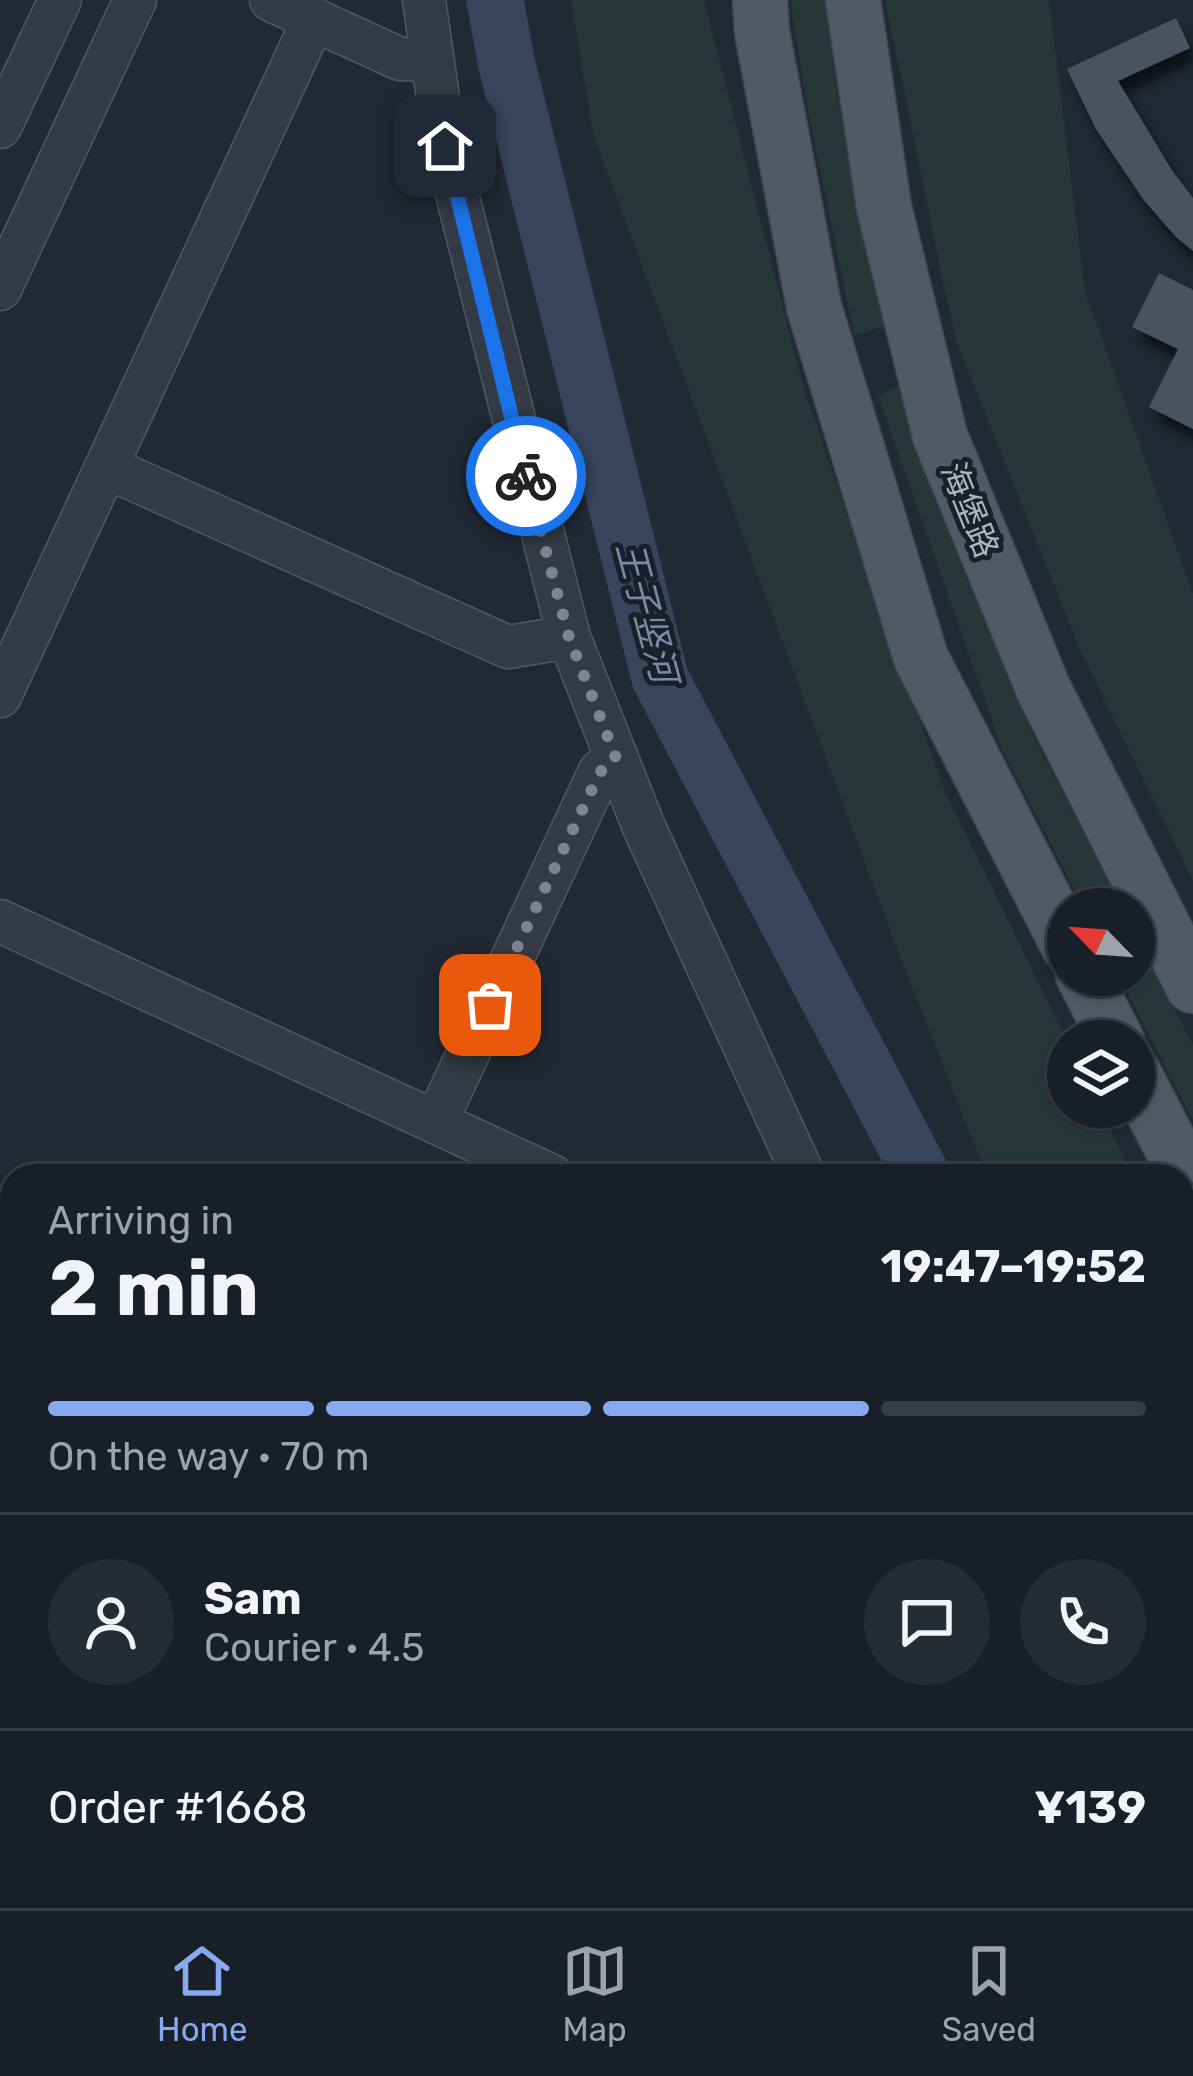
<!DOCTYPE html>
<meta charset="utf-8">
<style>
:root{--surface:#191f28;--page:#262c34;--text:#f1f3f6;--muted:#9fa2a8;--line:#373d45;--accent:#86aaf0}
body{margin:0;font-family:Rubik,"Noto Sans SC",sans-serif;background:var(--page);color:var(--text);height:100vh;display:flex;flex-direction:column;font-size:45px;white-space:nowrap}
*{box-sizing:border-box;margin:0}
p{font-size:39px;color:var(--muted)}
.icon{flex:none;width:66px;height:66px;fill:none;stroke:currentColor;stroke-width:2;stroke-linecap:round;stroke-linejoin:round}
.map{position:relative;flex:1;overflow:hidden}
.panel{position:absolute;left:0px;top:1164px;width:1194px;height:744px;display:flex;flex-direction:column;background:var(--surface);border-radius:36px 36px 0 0;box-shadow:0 3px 9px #0004,0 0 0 3px var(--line)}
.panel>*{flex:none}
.needle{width:78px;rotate:295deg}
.fabs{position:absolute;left:1047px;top:888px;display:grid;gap:24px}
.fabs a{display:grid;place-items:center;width:108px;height:108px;border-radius:50%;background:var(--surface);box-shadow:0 3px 9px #0004,0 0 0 3px var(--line);font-size:60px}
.pin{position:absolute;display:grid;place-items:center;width:102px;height:102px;color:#fff;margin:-51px;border-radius:24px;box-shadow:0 6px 18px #0006}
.courier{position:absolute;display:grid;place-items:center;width:120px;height:120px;margin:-60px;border:9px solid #1a73e8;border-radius:50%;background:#fff;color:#222;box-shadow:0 3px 15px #0007}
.overview em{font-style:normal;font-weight:700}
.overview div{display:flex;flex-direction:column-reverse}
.overview{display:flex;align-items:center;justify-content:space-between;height:204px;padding:0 48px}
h1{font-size:78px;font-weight:700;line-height:90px}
.bar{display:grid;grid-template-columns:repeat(4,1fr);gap:18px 12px;align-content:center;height:144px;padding:0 48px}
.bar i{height:15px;border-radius:9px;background:var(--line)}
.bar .active{background:var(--accent)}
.bar p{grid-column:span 4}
.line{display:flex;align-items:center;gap:30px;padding:0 48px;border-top:3px solid var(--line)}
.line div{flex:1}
.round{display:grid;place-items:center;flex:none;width:126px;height:126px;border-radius:63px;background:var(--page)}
.tab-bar{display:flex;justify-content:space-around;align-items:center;height:168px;border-top:3px solid var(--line);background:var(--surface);font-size:33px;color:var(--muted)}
.tab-bar a{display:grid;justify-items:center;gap:6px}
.tab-bar .active{color:var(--accent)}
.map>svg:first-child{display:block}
</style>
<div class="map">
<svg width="1193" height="1908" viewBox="0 0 1193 1908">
<defs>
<filter id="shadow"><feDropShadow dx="7" dy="13" stdDeviation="6" flood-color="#0009"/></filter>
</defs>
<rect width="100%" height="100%" fill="#212935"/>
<path fill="#263738" d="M571,0H704L804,390L944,789L1068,1043V1107H1099L1133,1176H987L907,975L593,134Z
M790,0H825L838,99L890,324L854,336L806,100Z
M885,0H1049L1085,291L1193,594V881L1082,654L955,338Z
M902,384L1034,737L1123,909H1084L1003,751L878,396Z
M1134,931L1193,1045V1120L1118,975H1134Z"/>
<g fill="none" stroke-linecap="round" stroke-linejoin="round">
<path stroke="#37465d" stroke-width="57" d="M495,0L506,61L660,678L922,1176
M1182,1472L1193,1464"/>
</g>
<path fill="#495261" filter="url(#shadow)" d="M1176,18L1190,48L1118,81L1173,172L1193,198V251L1176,237L1143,199L1096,129L1067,69Z
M1159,273L1193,290V429L1149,407L1178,349L1132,327Z"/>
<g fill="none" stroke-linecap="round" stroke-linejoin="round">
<g stroke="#525863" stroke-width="45">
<path id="minor" d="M271,0L400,59L432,60
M424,0L445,146L569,637L643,825L804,1176
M0,127L60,0
M0,289L135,0
M106,467L508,647L569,637
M0,696L314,19
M0,921L552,1176
M436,1122L600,771L617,758
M0,1529L12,1534
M0,1622L12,1627
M0,1689L12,1664
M1182,1703L1193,1696
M0,1794L12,1799
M227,1896L253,1908
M163,1908L169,1896
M850,1908L870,1896"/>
</g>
<g stroke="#3e444f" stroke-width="57">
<path id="major" d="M760,0L762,32L814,307L921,658L1068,945
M853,0L884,207L940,436L1043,688L1193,986
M1083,975L1117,1041
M1134,1074L1193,1189"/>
</g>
<use href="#minor" stroke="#343b46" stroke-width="42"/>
<use href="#major" stroke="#525966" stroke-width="54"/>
</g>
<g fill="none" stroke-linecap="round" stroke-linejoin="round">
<path stroke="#7d8491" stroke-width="12" stroke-dasharray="0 21.6" d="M490,1005L600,772L616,758L569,637L526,476"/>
<path stroke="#1a73e8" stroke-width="15" d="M445,146L526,476"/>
</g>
<g text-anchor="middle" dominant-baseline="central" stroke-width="10" stroke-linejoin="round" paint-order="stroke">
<g font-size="33" fill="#aeb5c2" stroke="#1a202a">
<text transform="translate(970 510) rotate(68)">海堡路</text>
</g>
<g font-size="36" font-style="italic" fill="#788ba9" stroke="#1a202a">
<text transform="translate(647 612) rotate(75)">王子竖河</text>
</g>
</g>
</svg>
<div class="fabs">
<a><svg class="needle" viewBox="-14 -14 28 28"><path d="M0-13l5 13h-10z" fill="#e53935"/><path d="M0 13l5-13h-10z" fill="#9fa2a8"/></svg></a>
<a><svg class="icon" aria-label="layers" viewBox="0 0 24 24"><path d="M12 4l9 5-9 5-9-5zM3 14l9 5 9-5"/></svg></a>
</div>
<div class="pin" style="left:490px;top:1005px;background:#ea580c"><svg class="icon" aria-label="bag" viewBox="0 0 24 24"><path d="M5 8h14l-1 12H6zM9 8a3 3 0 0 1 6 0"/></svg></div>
<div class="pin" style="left:445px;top:146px;background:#1f2937"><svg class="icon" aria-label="home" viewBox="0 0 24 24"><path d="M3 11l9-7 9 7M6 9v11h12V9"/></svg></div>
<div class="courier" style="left:526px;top:476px"><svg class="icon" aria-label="bike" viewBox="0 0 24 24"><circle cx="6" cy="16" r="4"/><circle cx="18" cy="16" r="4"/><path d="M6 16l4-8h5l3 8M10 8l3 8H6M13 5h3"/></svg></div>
<section class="panel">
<div class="overview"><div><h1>2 min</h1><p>Arriving in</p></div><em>19:47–19:52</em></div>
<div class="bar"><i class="active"></i><i class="active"></i><i class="active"></i><i></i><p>On the way · 70 m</p></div>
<div class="line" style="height:216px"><a class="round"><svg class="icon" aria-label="person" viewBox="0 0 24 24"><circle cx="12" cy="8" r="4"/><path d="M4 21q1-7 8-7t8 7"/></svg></a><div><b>Sam</b><p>Courier · 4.5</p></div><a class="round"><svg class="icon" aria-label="chat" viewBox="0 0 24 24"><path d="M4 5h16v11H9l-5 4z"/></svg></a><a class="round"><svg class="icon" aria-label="phone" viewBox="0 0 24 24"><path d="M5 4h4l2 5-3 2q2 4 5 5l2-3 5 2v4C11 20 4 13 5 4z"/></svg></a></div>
<div class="line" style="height:156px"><div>Order #1668</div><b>¥139</b></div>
</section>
</div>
<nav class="tab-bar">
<a class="active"><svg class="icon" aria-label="home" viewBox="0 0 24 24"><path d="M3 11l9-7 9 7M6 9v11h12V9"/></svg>Home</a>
<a><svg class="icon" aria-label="map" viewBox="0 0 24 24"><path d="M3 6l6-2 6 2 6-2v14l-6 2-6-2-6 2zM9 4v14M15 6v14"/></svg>Map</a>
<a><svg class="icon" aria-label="saved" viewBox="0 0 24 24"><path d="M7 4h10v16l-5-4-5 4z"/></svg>Saved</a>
</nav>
